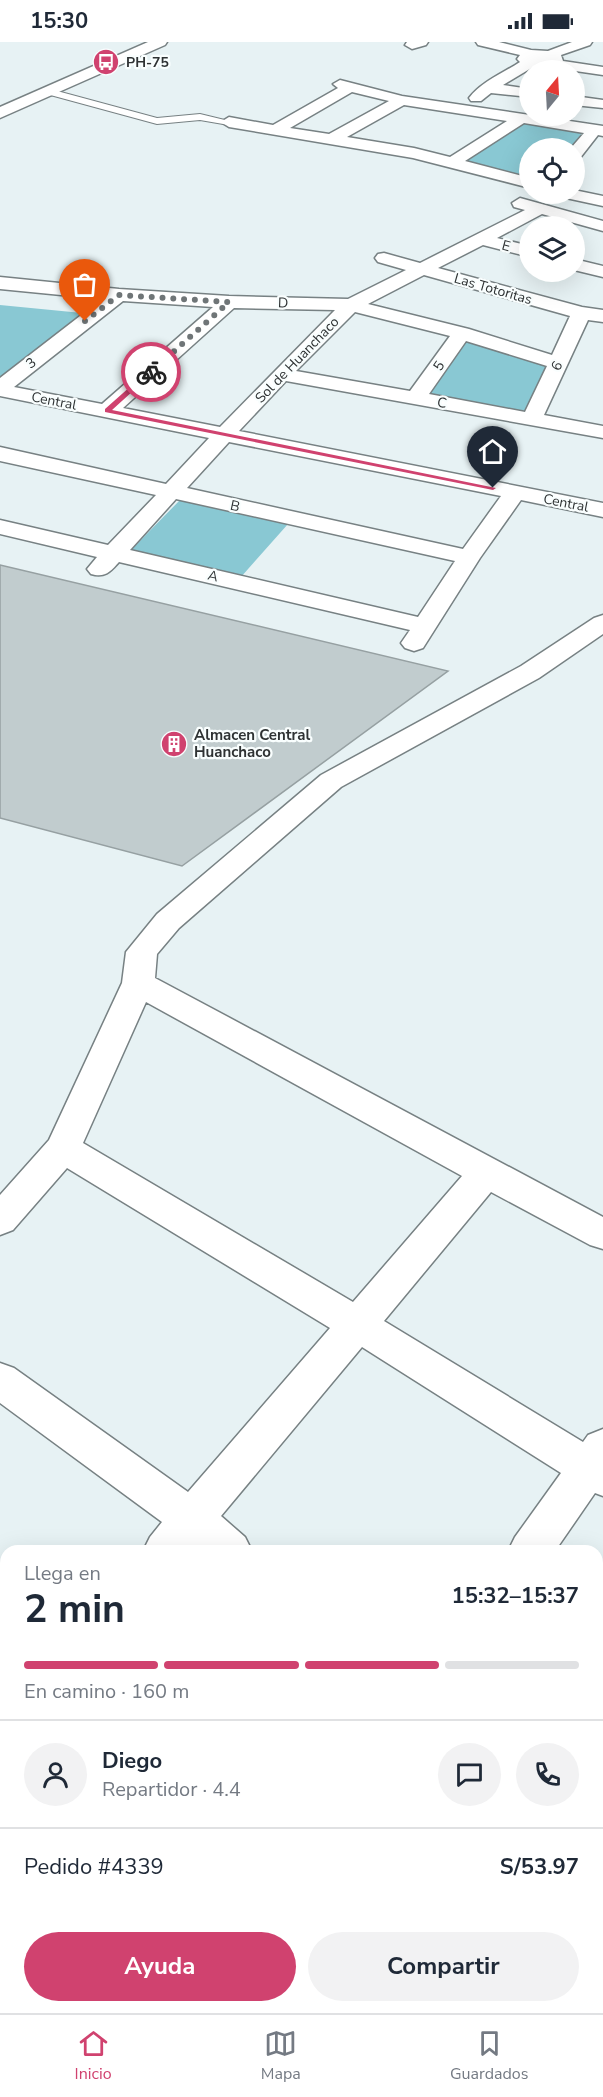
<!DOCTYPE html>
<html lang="es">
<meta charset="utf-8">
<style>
:root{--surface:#fff;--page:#f2f2f3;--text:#1f2937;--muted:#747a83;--line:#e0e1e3;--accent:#d0426f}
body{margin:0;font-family:"Nunito Sans",sans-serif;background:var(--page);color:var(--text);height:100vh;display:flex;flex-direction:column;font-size:22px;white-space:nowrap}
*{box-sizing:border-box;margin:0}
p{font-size:20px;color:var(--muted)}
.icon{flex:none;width:33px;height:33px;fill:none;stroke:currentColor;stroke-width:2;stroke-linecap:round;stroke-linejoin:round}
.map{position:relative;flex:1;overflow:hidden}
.sheet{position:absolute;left:0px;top:1503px;width:603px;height:468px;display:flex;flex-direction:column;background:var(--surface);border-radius:18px 18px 0 0;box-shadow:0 6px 24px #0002}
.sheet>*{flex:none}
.needle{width:39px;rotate:18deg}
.tools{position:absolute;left:519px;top:18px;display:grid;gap:12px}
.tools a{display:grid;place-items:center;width:66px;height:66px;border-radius:50%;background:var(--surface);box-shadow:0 6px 24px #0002;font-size:30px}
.pin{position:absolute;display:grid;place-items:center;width:51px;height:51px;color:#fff;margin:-62px -26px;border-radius:50% 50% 50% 0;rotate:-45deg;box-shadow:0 0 6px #0007}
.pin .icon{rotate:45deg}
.courier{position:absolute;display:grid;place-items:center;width:60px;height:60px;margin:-30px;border:4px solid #d0426f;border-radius:50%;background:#fff;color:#222;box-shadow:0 2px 8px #0007}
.summary em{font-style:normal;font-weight:700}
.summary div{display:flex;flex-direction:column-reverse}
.summary{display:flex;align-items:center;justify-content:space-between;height:102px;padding:0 24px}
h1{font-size:39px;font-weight:700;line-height:45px}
.bar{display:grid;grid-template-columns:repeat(4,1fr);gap:9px 6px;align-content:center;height:72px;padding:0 24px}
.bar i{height:8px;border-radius:4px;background:var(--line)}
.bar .selected{background:var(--accent)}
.bar p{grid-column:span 4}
.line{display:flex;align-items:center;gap:15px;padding:0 24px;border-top:2px solid var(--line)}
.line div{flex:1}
.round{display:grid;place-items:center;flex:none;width:63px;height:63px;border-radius:32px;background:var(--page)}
.button{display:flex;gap:12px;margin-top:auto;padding:12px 24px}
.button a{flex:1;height:69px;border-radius:36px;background:var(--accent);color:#fff;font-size:24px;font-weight:700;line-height:69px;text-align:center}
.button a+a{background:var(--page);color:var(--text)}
.status{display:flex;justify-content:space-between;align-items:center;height:42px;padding:0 30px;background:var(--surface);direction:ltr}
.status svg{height:16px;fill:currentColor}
.tabs{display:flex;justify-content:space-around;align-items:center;height:84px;border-top:2px solid var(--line);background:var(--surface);font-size:16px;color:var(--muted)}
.tabs a{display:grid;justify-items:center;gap:3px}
.tabs .selected{color:var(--accent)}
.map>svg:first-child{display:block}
</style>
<div class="status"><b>15:30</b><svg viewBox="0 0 49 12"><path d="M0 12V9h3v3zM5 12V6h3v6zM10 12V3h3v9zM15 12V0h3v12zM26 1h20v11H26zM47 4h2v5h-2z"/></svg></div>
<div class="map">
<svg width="603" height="1971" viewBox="0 0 603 1971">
<rect width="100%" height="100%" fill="#e7f2f4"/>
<path fill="#89c8d3" d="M523,81L583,90L570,106H530L529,138L461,121Z
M0,263L82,271L0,337Z
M468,296L554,323L530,374L425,355Z
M180,458L288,482L241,535L129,510Z"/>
<path fill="#c1ccce" stroke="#96a0a2" stroke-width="1.5" d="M0,523L448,629L182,824L0,776Z"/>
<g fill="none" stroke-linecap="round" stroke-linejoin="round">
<g stroke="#778183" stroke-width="2">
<path id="lane" d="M46,46L157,76L200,72L233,80L229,83L200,78L157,82L43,51L42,49Z"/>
</g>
<g stroke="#778183" stroke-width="3">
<path id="street" d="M407,0H428L426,3L412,7L405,3Z
M476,0H499L531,8L548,9L572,0H592L590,3L561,13L563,19L603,25V33L548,25H533L503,43L530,47V55L491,51L481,59H471L469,56C481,40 503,31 520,20L517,17L520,13L478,3Z
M340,38L402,54L603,84V94L598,93L580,116L574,118V106H571L584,91L524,81L465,119L530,136V146L413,116L229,85L221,80L229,75L273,83L338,46L333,42ZM352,50L389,59L329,92L290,86ZM404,63L507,79L450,115L414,106L347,95Z
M574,54L603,58V66L574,63Z
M574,148L603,154V164L566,156L564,152H574Z
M520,156L603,179V189L542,172L497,196L530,204V215L483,203L438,226L582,265L603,268V280L588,278L544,373L603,384V396L286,339L239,389L603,461V475L521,458L480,516L423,606L414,609L405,606L401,601L410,588L119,520C110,530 105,536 91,532L87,527L97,515L0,492V478L108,503L156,453L0,419V405L166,442L209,396L0,354V336L102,257L0,247V235L119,247L229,254L348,257L406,228L378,220L375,216L378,212L384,211L420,221L525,168L514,165L512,161ZM424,233L570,274L552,313L469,287L368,262ZM123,259L213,265L102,362L14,345ZM234,266L335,268L220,385L123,366ZM355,270L450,294L410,349L296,329ZM466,299L547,324L525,370L429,352ZM229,400L501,454L463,507L187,446ZM176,457L455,519L418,575L130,508Z
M574,217L603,224V235L574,228Z
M603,573V592L539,636L341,745L179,886L157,912L155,936L603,1175V1207L590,1203L491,1150L384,1279L583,1400L588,1393L603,1387V1454L595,1451L555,1509H508L515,1495L561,1431L362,1305L221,1474L245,1495L252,1509H198L195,1506L192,1509H143L150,1495L162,1480L0,1361V1321L14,1326L188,1450L330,1286L67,1126L13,1188L0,1193V1153L49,1098L122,941L126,910L157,872L321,733L521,624L594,576ZM146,960L462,1134L353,1260L83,1101Z
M6,1673V1724L0,1727V1675Z
M597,1796L603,1799V1851L597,1848Z"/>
</g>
<g stroke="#778183" stroke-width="3">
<path id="highway" d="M148,0H167L165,3L0,76V65Z"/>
</g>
<use href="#lane" fill="#fff" fill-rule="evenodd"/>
<use href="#street" fill="#fff" fill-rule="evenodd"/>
<use href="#highway" fill="#fff" fill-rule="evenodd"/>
</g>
<path fill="#d0426f" d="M149,328L154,330L112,368L496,446L493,448L105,370V367Z"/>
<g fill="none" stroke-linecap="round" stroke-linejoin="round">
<path stroke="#6f7577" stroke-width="6" stroke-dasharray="0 10.8" d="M85,279L119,253L229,260L151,330"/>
</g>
<defs>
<g id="bus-disc" transform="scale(1.35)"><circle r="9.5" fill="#d0426f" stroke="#f9fefe"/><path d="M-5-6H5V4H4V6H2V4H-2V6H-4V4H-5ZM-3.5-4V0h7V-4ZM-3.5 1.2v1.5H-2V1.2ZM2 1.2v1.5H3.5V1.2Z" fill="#fff"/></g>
<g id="building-disc" transform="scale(1.35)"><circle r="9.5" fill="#d0426f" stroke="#f9fefe"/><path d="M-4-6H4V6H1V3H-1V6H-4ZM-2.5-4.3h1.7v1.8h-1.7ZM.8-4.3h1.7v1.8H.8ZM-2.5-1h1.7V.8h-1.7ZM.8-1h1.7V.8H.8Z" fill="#fff"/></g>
</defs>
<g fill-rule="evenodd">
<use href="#bus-disc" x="106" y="20"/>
<use href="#building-disc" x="174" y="702"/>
</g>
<g text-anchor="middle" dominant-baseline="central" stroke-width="4.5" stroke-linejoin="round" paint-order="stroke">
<g font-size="14" font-weight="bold" fill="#2e3233" stroke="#f9fefe" text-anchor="start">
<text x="126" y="20">PH-75</text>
</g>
<g font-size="14" fill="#2e3233" stroke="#f9fefe">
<text transform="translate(506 204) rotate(15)">E</text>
<text transform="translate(493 247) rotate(16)">Las Totoritas</text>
<text transform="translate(283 261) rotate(2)">D</text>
<text transform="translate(297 318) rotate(-46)">Sol de Huanchaco</text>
<text transform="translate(31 321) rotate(-38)">3</text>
<text transform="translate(439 324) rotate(-55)">5</text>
<text transform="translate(557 324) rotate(-65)">6</text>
<text transform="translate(54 359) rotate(11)">Central</text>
<text transform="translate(442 361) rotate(10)">C</text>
<text transform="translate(566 461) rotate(11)">Central</text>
<text transform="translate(235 464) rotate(12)">B</text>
<text transform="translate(213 534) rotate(13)">A</text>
</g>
<g font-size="15" font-weight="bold" fill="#2e3233" stroke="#f9fefe" text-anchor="start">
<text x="194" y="693">Almacen Central<tspan x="194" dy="17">Huanchaco</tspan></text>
</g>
</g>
</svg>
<div class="tools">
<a><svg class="needle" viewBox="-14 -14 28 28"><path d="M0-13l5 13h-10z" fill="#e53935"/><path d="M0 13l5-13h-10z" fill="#747a83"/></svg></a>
<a><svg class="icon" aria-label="locate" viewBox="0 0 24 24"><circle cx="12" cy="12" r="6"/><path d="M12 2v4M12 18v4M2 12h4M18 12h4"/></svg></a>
<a><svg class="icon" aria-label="layers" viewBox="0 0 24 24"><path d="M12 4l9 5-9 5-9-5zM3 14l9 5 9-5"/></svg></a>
</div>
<div class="pin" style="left:85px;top:279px;background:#ea580c"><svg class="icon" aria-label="bag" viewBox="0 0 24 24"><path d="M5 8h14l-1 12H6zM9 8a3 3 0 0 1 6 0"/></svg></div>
<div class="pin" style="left:493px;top:446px;background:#1f2937"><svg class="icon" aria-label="home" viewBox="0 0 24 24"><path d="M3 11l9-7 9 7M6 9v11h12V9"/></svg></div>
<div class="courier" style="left:151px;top:330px"><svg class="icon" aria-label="bike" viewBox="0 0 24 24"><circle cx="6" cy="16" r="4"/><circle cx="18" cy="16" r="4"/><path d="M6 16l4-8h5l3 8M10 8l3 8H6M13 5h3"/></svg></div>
<section class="sheet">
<div class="summary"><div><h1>2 min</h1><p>Llega en</p></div><em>15:32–15:37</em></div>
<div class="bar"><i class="selected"></i><i class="selected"></i><i class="selected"></i><i></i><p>En camino · 160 m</p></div>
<div class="line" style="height:108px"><a class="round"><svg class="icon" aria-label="person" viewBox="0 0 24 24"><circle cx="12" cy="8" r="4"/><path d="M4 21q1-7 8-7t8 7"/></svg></a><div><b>Diego</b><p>Repartidor · 4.4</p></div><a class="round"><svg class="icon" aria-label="chat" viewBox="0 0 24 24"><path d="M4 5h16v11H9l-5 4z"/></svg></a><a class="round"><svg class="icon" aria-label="phone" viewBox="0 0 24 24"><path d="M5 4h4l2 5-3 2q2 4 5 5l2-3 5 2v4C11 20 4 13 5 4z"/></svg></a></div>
<div class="line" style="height:78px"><div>Pedido #4339</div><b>S/53.97</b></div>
<div class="button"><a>Ayuda</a><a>Compartir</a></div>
</section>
</div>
<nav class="tabs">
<a class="selected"><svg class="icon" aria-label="home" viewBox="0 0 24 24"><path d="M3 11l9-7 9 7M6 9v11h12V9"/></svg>Inicio</a>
<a><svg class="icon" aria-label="map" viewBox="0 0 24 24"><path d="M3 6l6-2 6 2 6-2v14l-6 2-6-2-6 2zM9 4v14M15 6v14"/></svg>Mapa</a>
<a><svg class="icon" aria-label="saved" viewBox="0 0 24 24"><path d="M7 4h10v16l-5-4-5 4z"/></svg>Guardados</a>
</nav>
